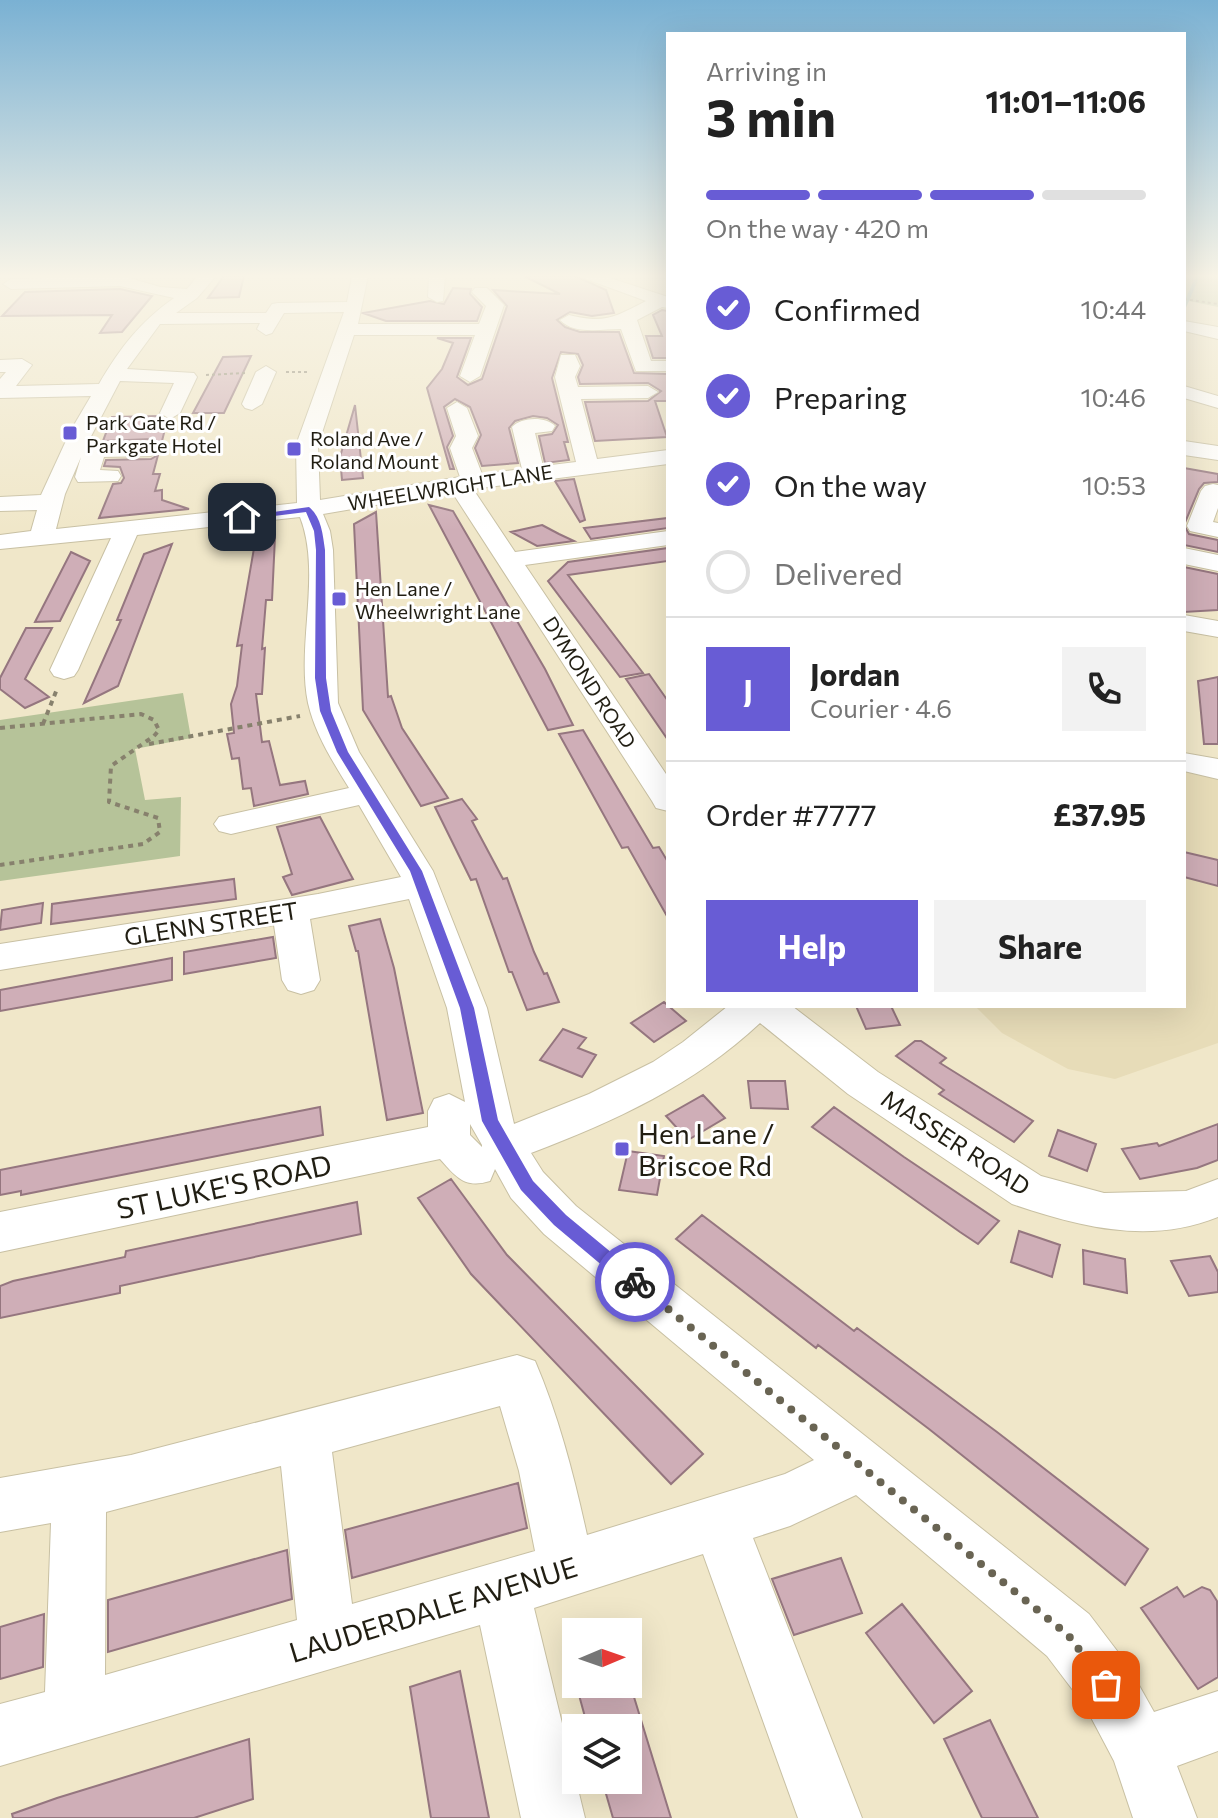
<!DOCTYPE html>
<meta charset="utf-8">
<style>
:root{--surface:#fff;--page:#f2f2f2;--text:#222;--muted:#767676;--line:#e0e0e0;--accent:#685cd5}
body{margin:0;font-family:Commissioner,sans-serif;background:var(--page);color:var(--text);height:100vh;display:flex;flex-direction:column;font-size:30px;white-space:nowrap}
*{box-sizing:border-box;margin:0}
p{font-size:26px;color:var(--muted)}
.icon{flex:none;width:44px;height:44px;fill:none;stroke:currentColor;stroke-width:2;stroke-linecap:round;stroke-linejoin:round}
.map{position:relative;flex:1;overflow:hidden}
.drawer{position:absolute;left:666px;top:32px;width:520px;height:976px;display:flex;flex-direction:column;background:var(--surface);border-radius:0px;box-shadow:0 8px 32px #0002}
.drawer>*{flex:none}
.needle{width:52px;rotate:88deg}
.fabs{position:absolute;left:562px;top:1618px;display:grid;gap:16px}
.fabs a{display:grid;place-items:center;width:80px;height:80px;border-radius:0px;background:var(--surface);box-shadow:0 8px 32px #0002;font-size:40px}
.pin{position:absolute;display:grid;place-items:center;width:68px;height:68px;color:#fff;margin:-34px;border-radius:16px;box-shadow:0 4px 12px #0006}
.courier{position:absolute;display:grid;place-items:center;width:80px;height:80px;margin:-40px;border:6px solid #685cd5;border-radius:50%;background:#fff;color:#222;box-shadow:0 2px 10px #0007}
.head em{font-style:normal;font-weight:700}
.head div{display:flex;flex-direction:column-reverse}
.head{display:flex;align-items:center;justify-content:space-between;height:136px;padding:0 40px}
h1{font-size:52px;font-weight:700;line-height:60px}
.bar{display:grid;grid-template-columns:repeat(4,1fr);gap:12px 8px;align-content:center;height:96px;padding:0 40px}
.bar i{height:10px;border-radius:6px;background:var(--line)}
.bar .selected{background:var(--accent)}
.bar p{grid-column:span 4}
.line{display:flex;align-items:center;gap:20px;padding:0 40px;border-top:2px solid var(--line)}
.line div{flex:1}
.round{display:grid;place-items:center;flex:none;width:84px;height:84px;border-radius:0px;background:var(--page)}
ol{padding:0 40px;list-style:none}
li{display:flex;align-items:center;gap:24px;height:88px}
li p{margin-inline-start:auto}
li .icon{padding:8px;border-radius:50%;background:var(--accent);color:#fff;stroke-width:4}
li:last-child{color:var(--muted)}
li i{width:44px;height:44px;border:4px solid var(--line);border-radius:50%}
.primary-button{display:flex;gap:16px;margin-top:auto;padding:16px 40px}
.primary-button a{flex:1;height:92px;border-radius:0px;background:var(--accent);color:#fff;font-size:32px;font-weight:700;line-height:92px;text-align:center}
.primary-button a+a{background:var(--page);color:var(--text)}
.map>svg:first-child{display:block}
</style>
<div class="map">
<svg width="1218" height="1818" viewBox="0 0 1218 1818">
<rect width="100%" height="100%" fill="#f0e7c9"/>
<path fill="#e7dcb8" d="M1184,770L1218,779V1043L1115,1079L1068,1069L1002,1033L975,1006H1184Z"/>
<path fill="#b6c399" d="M1184,276H1218V307L1184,300Z
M183,693L191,738L135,749L145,800L181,797L180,856L0,881V720Z"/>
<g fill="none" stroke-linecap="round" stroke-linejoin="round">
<path stroke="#75acb4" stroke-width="4" d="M1184,307L1198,276"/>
</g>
<path fill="#cfaeb7" stroke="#95767f" stroke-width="2" d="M224,276H244L239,297L208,298Z
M524,276H575L606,290L614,313L592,316L570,312L557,320L565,327L580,332H619L634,373L668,374V401H655L667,437L595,441L585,402L648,401L661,391L648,383L580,384L578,377L583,365L578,354L561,352L552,378L568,442H564L569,460L545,463L539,436L552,434L558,425L547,418L533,416L515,421L509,428L518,463L482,466L475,448L481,435L470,407L455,399L444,407L453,436L447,447L454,469H450L427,388L442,369L453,343L437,338H471L457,377L468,385L482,379L507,306L493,290L560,294Z
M453,288L471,289L470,294L482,307L477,321H386L363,313L430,301L444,304Z
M120,289L152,296L122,332L100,333L112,315L2,316L25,292Z
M662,310L668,311V358H653L646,336H662L653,315Z
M251,356L224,413H193L223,357Z
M355,405L363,478L342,480L340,457Z
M159,416L167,421L161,445L151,439L103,441L112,417Z
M158,455L153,474H160L155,491L162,490V500L189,509L99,518L113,484L121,483L124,478L120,467L104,466L106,460L151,459Z
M1184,468L1218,474V482L1204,483L1199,489L1184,525L1189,534L1218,540V552L1184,545Z
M574,479L585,520L580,522L555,481Z
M429,505L453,511L545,669L573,725L548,730Z
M376,512L388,697L391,696L402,728L448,798L421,806L363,710L354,524Z
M668,518V528L591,539L584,528Z
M542,525L559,534L574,541L537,546L511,532Z
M257,531L275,537L272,600H266L262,649L265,648L262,694H256L262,742L269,741L280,785L305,781L308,794L254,806L251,788L243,789L239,758L232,759L227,734L234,733L231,704L237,686L242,645L237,646Z
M172,544L118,686L84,703L121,620H117L144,554Z
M668,548V561L568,575L643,673L620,677L548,581L568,562Z
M71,552L90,561L60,621L35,622Z
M1184,567L1218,574V610L1184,612Z
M26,628H52L25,679L49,697L25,708L0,689V678Z
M649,674L668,701V740L626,679Z
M1218,677V744H1204L1198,681Z
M583,730L653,848L659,847L668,862V918L628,847L622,848L559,734Z
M462,799L477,819L472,821L503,879L507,878L534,952L544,974L547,973L559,1002L527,1010L512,972H509L476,879L471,880L435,807Z
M320,817L353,879L292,895L283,877L292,874L277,827Z
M1184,852L1218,860V886L1184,877Z
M234,879L236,899L51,924L52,904Z
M43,903L41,923L0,930L2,910Z
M380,919L394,968L423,1113L387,1120L358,951H356L349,926Z
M273,937L276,958L184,974V952Z
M172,958V980L0,1011V990Z
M664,1002L686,1021L654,1042L631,1023Z
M856,1006H891L900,1025L866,1029Z
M563,1029L586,1038L578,1048L596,1055L582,1077L540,1060Z
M915,1041H921L946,1058L940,1063L1033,1121L1014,1142L939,1094L944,1090L896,1056Z
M748,1081H785L788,1109L751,1108Z
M703,1095L725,1118L688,1140L666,1116Z
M320,1107L323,1135L21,1195V1191L0,1195V1170Z
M834,1107L904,1157L999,1221L978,1244L960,1232L812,1127Z
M1218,1124V1160L1197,1168L1140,1179L1122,1149L1157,1143L1159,1146Z
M1058,1130L1096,1144L1087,1171L1049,1156Z
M628,1151L664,1156L657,1195L619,1190Z
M451,1179L507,1255L703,1454L671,1484L471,1274L418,1198Z
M357,1202L361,1234L120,1286V1293L0,1318V1286L13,1281L125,1257L126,1251Z
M702,1215L854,1331L857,1328L997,1432L1148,1549L1125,1585L929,1429L818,1345L816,1348L676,1239Z
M1019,1231L1060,1245L1052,1277L1011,1262Z
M1083,1250L1125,1259L1127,1293L1084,1284Z
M1210,1256L1218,1272V1292L1189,1296L1171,1261Z
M518,1483L527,1528L352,1578L345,1530Z
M287,1550L292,1599L108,1652V1600Z
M841,1558L862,1613L794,1635L772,1579Z
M1177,1587L1184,1597L1202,1587L1210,1590L1217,1601L1218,1677L1198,1689L1141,1608Z
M902,1604L972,1691L934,1723L866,1633Z
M44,1614L43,1667L0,1679V1627Z
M460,1671L489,1818H431L410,1687Z
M576,1684H630L671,1818H613L602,1780H628V1728H588Z
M990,1720L1005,1751L1038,1818H982L944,1739Z
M249,1739L253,1799L194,1818H13L12,1814L57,1798Z"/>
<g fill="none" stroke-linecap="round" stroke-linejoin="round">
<g stroke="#c8c0a3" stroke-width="2">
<path id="minor" d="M123,276L160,287L187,289L198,276H216L197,298L176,313H266L272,304L278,303L347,302L352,276H368L358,324H479L486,306L472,292L475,288H487L504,305L480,376L470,382L460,376L475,335H354L318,445L320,500L460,477L450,448L456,436L447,408L457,402L467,408L478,436L472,448L482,474L522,469L512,427C521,417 546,416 555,426L552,431L535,433L543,466L576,462L555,377L561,355H575L580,366L575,377L578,387L648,386L658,392L648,398L581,399L597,459L668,450V464L473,489L515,552L668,531V545L525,565L668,777V811L656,808L652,801L452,492L323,514L330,531L333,550L338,703L359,752L433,871L487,1008L514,1124L589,1094L653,1062L683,1042L728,1006H792L878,1072L1041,1176L1104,1193L1186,1191L1218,1179V1217C1149,1245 1080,1227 1012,1204L848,1094L760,1023C694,1085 615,1121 531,1153L543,1172L576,1206L1089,1614L1127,1664L1154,1712L1218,1691V1751L1177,1766L1197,1818H1133L1114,1761L1085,1706L1047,1656L856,1495L790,1526L753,1538L862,1818H798L703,1554L534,1608L585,1818H521L480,1625L0,1766V1704L45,1692L51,1523L0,1532V1478L131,1455L517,1355L535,1361C559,1417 574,1476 587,1535L785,1474L814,1460L544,1234L511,1198L495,1169L490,1181C465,1189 456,1177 440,1159L0,1252V1212L428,1127V1111L434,1099L449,1094L465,1102L447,1008L409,899L310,919L320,980L314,990L301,994L288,990L282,980L274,925L0,970V944L318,894L401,877L359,805L231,834L219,831L214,824L219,817L349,788C333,762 315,734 308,703C296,645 322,573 300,517L137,535L78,670L74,676L64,679L54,676L50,670L111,538L0,549V535L31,531L37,510L0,511V497L41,495L71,430L91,396L0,398V379L6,372H0V360L22,359L32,365L16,386L99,384C120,348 140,322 174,298L120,286L11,289L3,284L11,279ZM344,312L296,445L297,503L56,529L65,494L81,457L75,477L78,482L118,481L121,476L118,471L100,470L104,457L151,456L162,449L151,442L87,444L120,381L174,383L160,413L170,419L180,413L197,377L194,373L127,369L160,324L260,323L257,329L266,335L272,333L284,313ZM470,1124L482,1145V1147L470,1135ZM500,1406L519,1471L535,1551L352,1604L332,1452ZM281,1466L297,1620L105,1675L106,1512Z
M429,276H445L443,301L437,302L428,297Z
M578,276H604L668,297V308L662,307L637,320L651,361H668V371H636L621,329C602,329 574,335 560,320L569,315C605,324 615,317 646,301Z
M1184,321L1218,327V339L1184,331Z
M266,366L276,372L262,404L252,410L245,408L242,404L256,372Z
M1184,386L1218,396V408L1184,398Z
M1184,441L1218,446V460L1184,455Z
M1213,484L1218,485V508L1213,522L1218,523V537L1190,531L1187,526L1201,491L1205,486Z
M1184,548L1218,555V571L1184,564Z
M1184,615L1218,621V637L1184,631Z
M1184,753L1218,759V779L1184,771Z"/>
</g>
<path stroke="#87816d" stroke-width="2" stroke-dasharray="3 3" stroke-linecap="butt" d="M1184,299L1218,304
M286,372H309
M206,375L245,373"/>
<path stroke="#87816d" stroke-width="4" stroke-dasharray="5 5" stroke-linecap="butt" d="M43,724L57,689
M0,728L141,714L154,720L159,730L154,736L111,766L109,802L158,818L160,832L143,844L0,865
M149,744L300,716"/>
<use href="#minor" fill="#fff" fill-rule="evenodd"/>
</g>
<linearGradient id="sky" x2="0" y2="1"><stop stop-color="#7ab1d3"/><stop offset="0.52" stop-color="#f8f4e7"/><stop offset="1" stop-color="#f8f4e7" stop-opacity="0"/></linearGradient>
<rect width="1218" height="531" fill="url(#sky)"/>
<path fill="#685cd5" d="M309,507C321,516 323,535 325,550L326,678L331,711L348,752L422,871L474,1008L498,1120L533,1181L566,1215L641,1277L643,1282L641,1288H629L554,1225L521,1190L482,1121L460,1008L410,871L337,752L320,711L315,678L316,550L314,531L306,512L242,520L238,517Z"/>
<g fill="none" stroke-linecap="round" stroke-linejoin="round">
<path stroke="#696453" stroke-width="8" stroke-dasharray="0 14.4" d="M635,1282L1068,1635L1106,1685"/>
</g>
<g fill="#685cd5" stroke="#fff" stroke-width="3">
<rect x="62" y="425" width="16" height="16" rx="4"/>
<rect x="286" y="441" width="16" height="16" rx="4"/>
<rect x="331" y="591" width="16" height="16" rx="4"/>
<rect x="614" y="1141" width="16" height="16" rx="4"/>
</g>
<g text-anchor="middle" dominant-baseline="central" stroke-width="6" stroke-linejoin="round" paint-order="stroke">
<g font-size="20" fill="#211e13" stroke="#fff" text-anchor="start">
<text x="86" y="422">Park Gate Rd /<tspan x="86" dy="23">Parkgate Hotel</tspan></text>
<text x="310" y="438">Roland Ave /<tspan x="310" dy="23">Roland Mount</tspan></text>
<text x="355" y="588">Hen Lane /<tspan x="355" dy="23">Wheelwright Lane</tspan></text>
</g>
<g font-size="20" fill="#211e13" stroke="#fff">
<text transform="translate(450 487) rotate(-9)">WHEELWRIGHT LANE</text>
<text transform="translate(590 682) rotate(57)">DYMOND ROAD</text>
</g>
<g font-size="24" fill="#211e13" stroke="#fff">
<text transform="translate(211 923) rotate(-9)">GLENN STREET</text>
<text transform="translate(956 1142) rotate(33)">MASSER ROAD</text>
</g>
<g font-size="28" fill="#211e13" stroke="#fff" text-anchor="start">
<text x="638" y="1133">Hen Lane /<tspan x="638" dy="32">Briscoe Rd</tspan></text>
</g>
<g font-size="28" fill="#211e13" stroke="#fff">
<text transform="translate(224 1186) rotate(-12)">ST LUKE'S ROAD</text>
<text transform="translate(433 1609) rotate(-17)">LAUDERDALE AVENUE</text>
</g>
</g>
</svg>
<div class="fabs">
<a><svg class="needle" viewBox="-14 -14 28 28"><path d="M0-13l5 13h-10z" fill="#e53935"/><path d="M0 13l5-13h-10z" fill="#767676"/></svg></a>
<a><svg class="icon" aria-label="layers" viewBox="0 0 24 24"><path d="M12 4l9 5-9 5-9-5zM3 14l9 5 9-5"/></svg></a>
</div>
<div class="pin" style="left:1106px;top:1685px;background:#ea580c"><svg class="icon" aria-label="bag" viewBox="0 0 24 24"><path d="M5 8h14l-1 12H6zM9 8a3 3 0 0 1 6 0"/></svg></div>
<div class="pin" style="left:242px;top:517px;background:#1f2937"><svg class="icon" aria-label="home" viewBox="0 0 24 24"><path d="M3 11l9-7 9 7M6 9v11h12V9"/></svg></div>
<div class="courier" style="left:635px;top:1282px"><svg class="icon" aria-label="bike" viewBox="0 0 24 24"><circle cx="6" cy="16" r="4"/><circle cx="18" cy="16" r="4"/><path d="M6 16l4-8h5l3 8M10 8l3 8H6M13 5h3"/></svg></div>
<section class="drawer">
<div class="head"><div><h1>3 min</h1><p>Arriving in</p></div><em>11:01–11:06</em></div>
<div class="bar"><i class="selected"></i><i class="selected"></i><i class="selected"></i><i></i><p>On the way · 420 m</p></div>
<ol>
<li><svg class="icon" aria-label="check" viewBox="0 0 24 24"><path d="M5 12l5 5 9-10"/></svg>Confirmed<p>10:44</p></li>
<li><svg class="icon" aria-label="check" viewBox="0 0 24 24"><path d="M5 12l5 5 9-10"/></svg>Preparing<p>10:46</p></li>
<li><svg class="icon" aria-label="check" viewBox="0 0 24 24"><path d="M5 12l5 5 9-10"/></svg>On the way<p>10:53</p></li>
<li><i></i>Delivered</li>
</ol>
<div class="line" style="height:144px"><b class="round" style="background:var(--accent);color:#fff">J</b><div><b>Jordan</b><p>Courier · 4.6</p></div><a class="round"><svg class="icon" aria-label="phone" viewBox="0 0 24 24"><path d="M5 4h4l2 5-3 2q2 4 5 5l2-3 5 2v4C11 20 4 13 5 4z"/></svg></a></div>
<div class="line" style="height:104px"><div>Order #7777</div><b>£37.95</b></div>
<div class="primary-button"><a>Help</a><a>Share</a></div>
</section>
</div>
